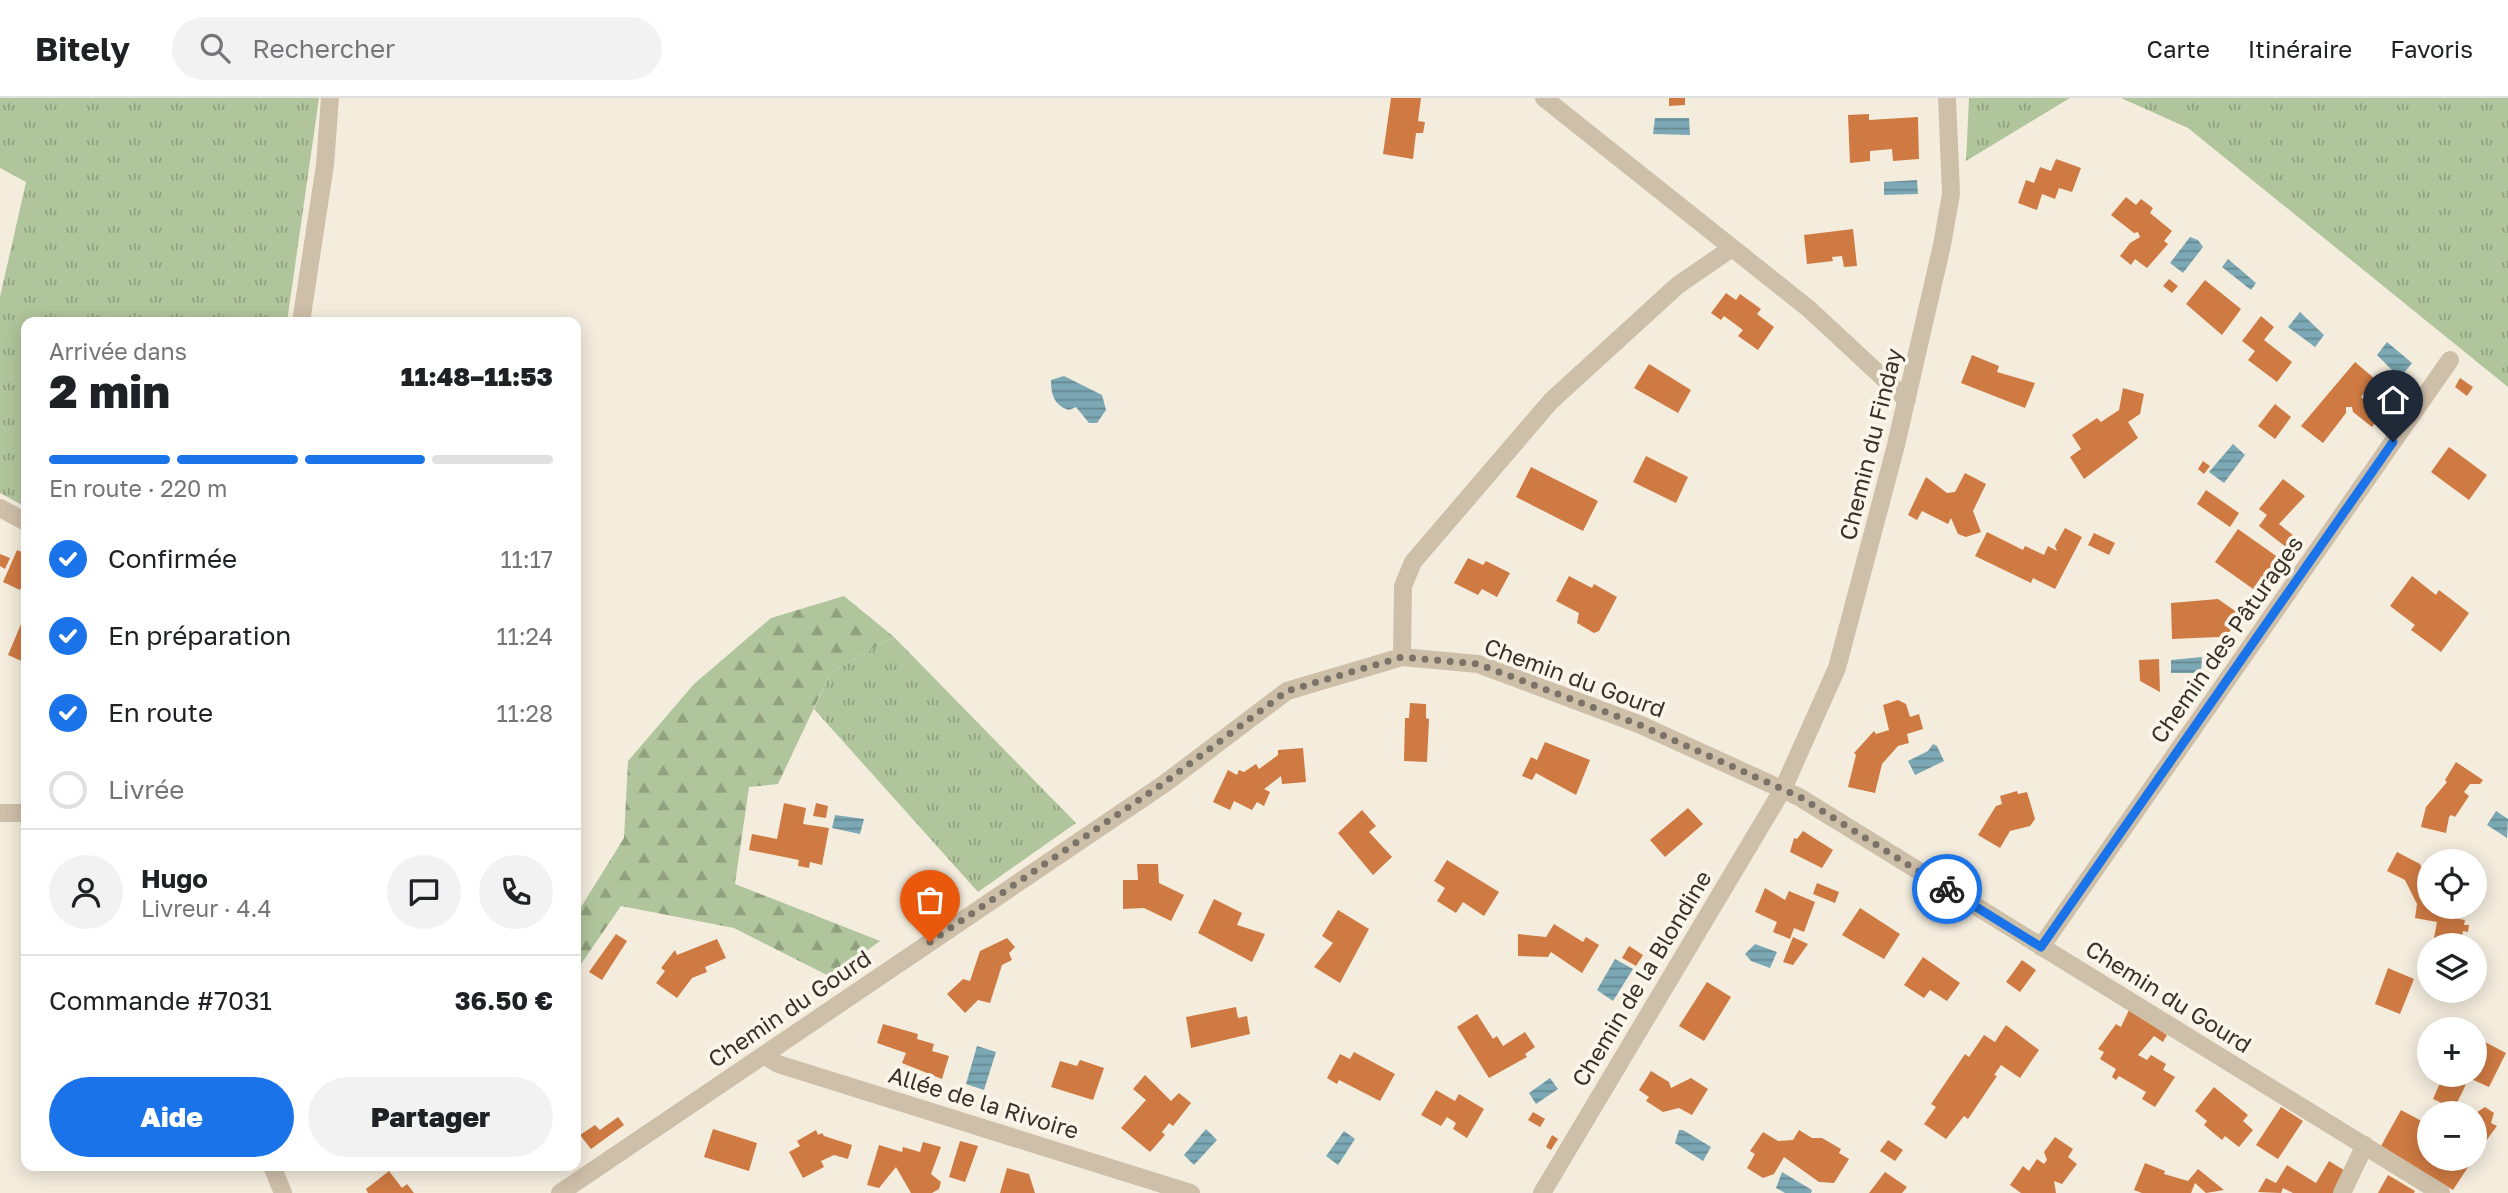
<!DOCTYPE html>
<html lang="fr">
<meta charset="utf-8">
<style>
:root{--surface:#fff;--page:#f2f2f2;--text:#202124;--muted:#757577;--line:#e0e0e0;--accent:#1a73e8}
body{margin:0;font-family:"Golos Text",sans-serif;background:var(--page);color:var(--text);height:100vh;display:flex;flex-direction:column;font-size:26px;white-space:nowrap}
*{box-sizing:border-box;margin:0}
p{font-size:23px;color:var(--muted)}
.icon{flex:none;width:38px;height:38px;fill:none;stroke:currentColor;stroke-width:2;stroke-linecap:round;stroke-linejoin:round}
.map{position:relative;flex:1;overflow:hidden}
.sheet{position:absolute;left:21px;top:219px;width:560px;height:854px;display:flex;flex-direction:column;background:var(--surface);border-radius:14px;box-shadow:0 4px 18px #0003}
.sheet>*{flex:none}
.controls{position:absolute;left:2417px;top:751px;display:grid;gap:14px}
.controls a{display:grid;place-items:center;width:70px;height:70px;border-radius:50%;background:var(--surface);box-shadow:0 4px 18px #0003;font-size:35px}
.pin{position:absolute;display:grid;place-items:center;width:60px;height:60px;color:#fff;margin:-72px -30px;border-radius:50% 50% 50% 0;rotate:-45deg;box-shadow:0 0 7px #0007}
.pin .icon{rotate:45deg}
.courier{position:absolute;display:grid;place-items:center;width:70px;height:70px;margin:-35px;border:5px solid #1a73e8;border-radius:50%;background:#fff;color:#222;box-shadow:0 2px 9px #0007}
.head em{font-style:normal;font-weight:800}
.head div{display:flex;flex-direction:column-reverse}
.head{display:flex;align-items:center;justify-content:space-between;height:119px;padding:0 28px}
h1{font-size:46px;font-weight:800;line-height:52px}
.bar{display:grid;grid-template-columns:repeat(4,1fr);gap:10px 7px;align-content:center;height:84px;padding:0 28px}
.bar i{height:9px;border-radius:5px;background:var(--line)}
.bar .on{background:var(--accent)}
.bar p{grid-column:span 4}
.line{display:flex;align-items:center;gap:18px;padding:0 28px;border-top:2px solid var(--line)}
.line div{flex:1}
.round{display:grid;place-items:center;flex:none;width:74px;height:74px;border-radius:37px;background:var(--page)}
ol{padding:0 28px;list-style:none}
li{display:flex;align-items:center;gap:21px;height:77px}
li p{margin-inline-start:auto}
li .icon{padding:7px;border-radius:50%;background:var(--accent);color:#fff;stroke-width:4}
li:last-child{color:var(--muted)}
li i{width:38px;height:38px;border:4px solid var(--line);border-radius:50%}
.action{display:flex;gap:14px;margin-top:auto;padding:14px 28px}
.action a{flex:1;height:80px;border-radius:42px;background:var(--accent);color:#fff;font-size:28px;font-weight:800;line-height:80px;text-align:center}
.action a+a{background:var(--page);color:var(--text)}
header{display:flex;align-items:center;gap:42px;box-sizing:border-box;height:98px;padding:0 35px;background:var(--surface);border-bottom:2px solid var(--line)}
header strong{font-size:33px}
nav{display:flex;gap:38px;margin-inline-start:auto;font-size:24px}
.search{width:490px;height:63px;background:var(--page);display:flex;align-items:center;gap:18px;box-sizing:border-box;padding:0 24px;border-radius:38px;color:var(--muted);font-size:26px}
.map>svg:first-child{display:block}
</style>
<header>
<strong>Bitely</strong>
<div class="search"><svg class="icon" aria-label="search" viewBox="0 0 24 24"><circle cx="10" cy="10" r="6"/><path d="M15 15l6 6"/></svg>Rechercher</div>
<nav><a>Carte</a><a>Itinéraire</a><a>Favoris</a></nav>
</header>
<div class="map">
<svg width="2508" height="1095" viewBox="0 0 2508 1095">
<defs>
<pattern id="grass-tufts" width="24" height="20" patternUnits="userSpaceOnUse" patternTransform="scale(1.75)"><rect width="24" height="20" fill="#b1c59c"/><path d="M3 7l-1-3M5 7V3M7 7l1-3M15 17l-1-3M17 17v-4M19 17l1-3" fill="none" stroke="#91a17f"/></pattern>
<pattern id="forest-firs" width="22" height="20" patternUnits="userSpaceOnUse" patternTransform="scale(1.75)"><rect width="22" height="20" fill="#b1c59c"/><path d="M5 1l3.5 6h-7zM16 11l3.5 6h-7z" fill="#91a17f"/></pattern>
<pattern id="water-rules" width="6" height="5" patternUnits="userSpaceOnUse" patternTransform="scale(1.75)"><rect width="6" height="5" fill="#7ba8b4"/><path d="M0 2.5h6" fill="none" stroke="#668992"/></pattern>
</defs>
<rect width="100%" height="100%" fill="#f4edde"/>
<path fill="url(#grass-tufts)" d="M0,0H319L287,224H26V409L0,395V199L26,84L0,70Z
M1969,0H2070L1966,63Z
M2121,0H2508V289L2188,30Z
M894,539L1076,725L978,794L814,611L831,574Z"/>
<path fill="url(#forest-firs)" d="M844,498L894,539L831,574L778,686L749,689L735,786L880,843L831,879L734,830L621,808L581,866L576,854V817L624,740L628,663L694,586L771,520Z"/>
<path fill="url(#water-rules)" d="M1655,20H1689L1690,37L1653,36Z
M1917,82L1918,96L1884,97V84Z
M2190,139L2198,142L2203,149L2183,175L2170,165Z
M2228,161L2256,185L2251,192L2222,169Z
M2300,214L2324,237L2315,249L2288,229Z
M2387,244L2412,265L2400,280L2377,257Z
M1064,278L1102,297L1106,312L1097,325H1089L1076,309L1069,312C1054,307 1051,297 1051,282Z
M2233,346L2245,357L2224,385L2209,374Z
M2202,559L2201,575H2171V562Z
M1933,646L1937,648L1944,663L1915,677L1908,663L1928,653Z
M2496,713L2508,721L2507,740L2487,727Z
M835,717L864,721L860,736L832,730Z
M1755,846L1777,854L1770,870L1751,863L1745,856Z
M1615,861L1633,871L1613,903L1597,892Z
M977,948L996,954L984,992L966,986Z
M1550,980L1558,991L1536,1006L1529,995Z
M1206,1031L1217,1042L1194,1067L1184,1057Z
M1679,1032H1683L1711,1049L1703,1063L1675,1045Z
M1344,1033L1355,1041L1338,1067L1326,1058Z
M1782,1074L1812,1092L1811,1095H1785L1776,1090Z"/>
<path fill="#ce7a42" d="M1391,0H1421L1418,23L1425,24L1423,35H1416L1413,61L1383,56Z
M1669,0H1685V7L1669,8Z
M1869,16V22L1918,19L1919,61L1893,63L1892,51L1870,53V63L1850,65L1848,17Z
M2056,61L2081,70L2072,94L2059,90L2055,101L2042,96L2037,112L2018,105L2026,82L2034,85L2040,69L2051,73Z
M2126,99L2136,107L2141,101L2153,110L2150,115L2172,133L2164,143L2168,146L2147,170L2135,161L2131,167L2120,158L2130,145L2140,139L2138,134L2134,135L2111,117Z
M1853,131L1857,168L1844,169L1842,158L1832,159L1833,163L1807,166L1804,137Z
M2169,181L2178,188L2172,195L2163,188Z
M2205,182L2241,211L2222,237L2186,206Z
M1726,195L1736,202L1740,196L1761,211L1757,216L1774,229L1758,252L1738,238L1743,232L1724,218L1721,222L1711,215Z
M2261,218L2274,229L2264,242L2292,264L2277,284L2248,262L2255,253L2242,243Z
M1972,257L1999,268L1997,274L2035,285L2025,310L1961,285Z
M2355,264L2375,281L2361,299L2382,316L2372,329L2353,314L2352,309H2346V315L2323,345L2301,328Z
M1649,266L1691,292L1678,315L1634,290Z
M2460,280L2473,289L2467,298L2455,289Z
M2123,290L2144,296L2140,316L2128,324L2138,340L2084,381L2070,359L2081,351L2072,337L2097,320L2101,324L2119,312Z
M2404,292L2413,299L2403,313L2394,307Z
M2275,306L2291,319L2275,341L2258,328Z
M2449,349L2487,377L2469,402L2431,374Z
M1646,358L1688,379L1676,405L1633,384Z
M2203,363L2210,368L2204,376L2198,371Z
M1531,369L1598,403L1583,433L1516,399Z
M1965,375L1986,386L1973,413L1981,434L1966,439L1958,436L1951,420L1948,426L1922,413L1917,422L1908,417L1926,379L1947,395L1955,394Z
M2283,381L2305,398L2279,426L2294,438L2286,449L2259,428L2267,417L2259,411Z
M2206,392L2239,415L2230,429L2197,406Z
M2065,430L2082,439L2055,491L2033,480L2031,485L1975,458L1987,434L2023,452L2025,448L2044,457L2048,448L2057,453L2055,448Z
M2238,431L2279,460L2256,493L2215,464Z
M2094,435L2115,445L2109,457L2088,447Z
M17,452L26,456V477L20,492L3,484Z
M0,456L10,460L5,471L0,468Z
M1468,460L1483,467L1486,463L1510,475L1497,499L1482,491L1478,497L1454,485Z
M1569,478L1592,490L1594,486L1617,499L1599,533L1594,535L1577,525L1579,515L1556,503Z
M2412,478L2436,497L2439,492L2469,515L2441,554L2411,532L2415,527L2390,508Z
M2218,501L2241,517L2223,543L2218,539L2172,541L2171,505Z
M21,526L26,528V565L8,557Z
M2159,561L2160,594L2140,583L2139,562Z
M1898,602L1906,606L1910,619L1919,616L1923,631L1907,636L1909,645L1898,648L1882,666L1875,695L1848,689L1856,657L1854,655L1874,633L1876,636L1889,632L1883,607Z
M1410,605L1426,606V620L1429,621L1427,664L1404,663L1405,620H1409Z
M1545,644L1590,662L1576,697L1536,675L1532,682L1522,678L1531,659L1537,662Z
M1303,650L1306,684L1282,686L1281,678L1264,691L1270,694L1264,708L1257,704L1252,712L1234,703L1230,712L1213,704L1228,672L1237,677L1239,672L1244,674L1256,666L1259,671L1278,657V652Z
M2456,664L2483,682L2480,686H2470L2464,694L2469,698L2455,719L2451,717L2449,719L2446,735L2421,729L2426,709L2447,684L2445,682Z
M2017,693L2018,696L2027,694L2035,721L2030,728L2010,733L2000,750L1978,737L1996,708L2002,706L2000,698Z
M784,705L806,710L803,726L829,730L822,767L810,764L809,770L798,768L799,762L749,752L752,736L777,741Z
M816,705L828,708L826,720L813,718Z
M1688,710L1703,726L1665,759L1650,742Z
M1362,712L1376,728L1369,734L1392,759L1373,777L1338,735Z
M1803,733L1833,752L1822,770L1790,754L1794,740L1797,741Z
M2397,754L2420,766L2423,773L2429,769V808H2440L2438,817L2465,822L2464,827H2469L2468,834L2463,833L2461,845L2434,840L2437,824L2415,820L2417,806L2405,782L2387,773Z
M1447,762L1499,794L1484,818L1463,804L1456,815L1437,803L1445,790L1434,783Z
M1137,766H1158L1159,785L1184,797L1171,823L1144,810L1123,811V782H1138Z
M1817,785L1839,794L1835,805L1813,796Z
M1765,790L1785,802L1789,793L1815,804L1804,834L1794,830L1790,841L1773,834L1777,824L1755,814Z
M1214,801L1242,815L1237,827L1265,836L1252,864L1198,835Z
M1860,810L1900,836L1884,861L1842,837Z
M1338,812L1369,831L1340,885L1314,869L1333,845L1322,838Z
M1554,826L1583,844L1586,839L1599,847L1582,875L1551,854L1548,859L1518,858V836L1546,839Z
M616,836L627,843L602,882L589,874Z
M1793,839L1808,846L1793,867L1783,864Z
M1007,840L1015,849L1009,855L1012,862L1002,867L990,905L978,902L965,915L947,896L963,881L970,883L980,853Z
M717,841L726,860L705,869L707,874L692,880L677,900L656,885L665,873L661,870L675,852L677,857Z
M1629,848L1643,857L1636,868L1622,860Z
M1923,859L1960,885L1947,903L1930,892L1924,900L1904,887Z
M2022,862L2036,872L2020,894L2006,884Z
M2388,870L2414,881L2400,916L2375,906Z
M1707,884L1731,899L1704,943L1679,928Z
M1236,909L1238,920L1247,918L1250,936L1191,950L1186,919Z
M2129,912L2167,937L2163,944L2154,938L2138,957L2147,962L2151,957L2166,966L2163,972L2175,979L2155,1009L2142,1001L2146,994L2119,978L2116,982L2112,979L2116,971L2100,961L2104,954L2098,951L2116,926L2121,929Z
M1477,916L1493,941L1497,938L1503,948L1525,934L1535,949L1525,956L1527,959L1489,980L1457,929Z
M883,926L918,936L917,941L934,946L932,953L949,958L942,981L902,965L906,955L877,945Z
M2006,927L2039,952L2020,980L2001,967L1994,977L1997,978L1968,1021L1964,1018L1946,1041L1924,1026L1936,1009L1931,1006L1965,956L1969,959L1984,937L1995,944Z
M2483,943L2506,955L2489,989L2469,980L2454,1011L2433,1001L2444,976H2474V953L2478,954Z
M1354,954L1395,976L1380,1003L1339,982L1337,986L1327,980L1340,956L1350,961Z
M1080,962L1104,970L1093,1002L1051,989L1060,963L1077,968Z
M1651,973L1669,984L1671,990L1691,980L1708,991L1692,1017L1679,1010L1663,1014L1646,1003L1649,999L1639,992Z
M1145,977L1171,1003L1179,995L1191,1005L1173,1028L1169,1025L1162,1034L1165,1037L1150,1054L1121,1030L1146,1002L1133,991Z
M2214,989L2248,1017L2243,1023L2253,1032L2239,1049L2225,1038L2222,1042L2204,1027L2207,1023L2195,1013Z
M1436,992L1455,1003L1459,996L1484,1011L1467,1040L1453,1031L1456,1025L1447,1019L1441,1028L1421,1017Z
M2281,1009L2303,1023L2278,1061L2256,1047Z
M2485,1009L2494,1015L2491,1025L2497,1028L2474,1059V1016Z
M2401,1012L2429,1027V1060H2474L2453,1092L2381,1048Z
M1533,1014L1545,1021L1540,1029L1528,1022Z
M618,1019L624,1027L591,1051L580,1037L595,1027L600,1032Z
M713,1031L757,1045L749,1073L704,1059Z
M816,1032L818,1037L822,1035L824,1038L852,1047L848,1061L834,1057L821,1063L824,1069L803,1080L789,1054L800,1048L797,1043Z
M1799,1032L1812,1040H1822L1841,1051L1839,1055L1849,1061L1834,1085L1819,1084L1784,1059L1774,1076L1763,1080L1747,1070L1755,1056L1750,1053L1763,1034L1778,1043L1793,1042Z
M1552,1037L1558,1041L1551,1052L1546,1049Z
M2055,1039L2073,1051L2068,1059L2077,1066L2062,1086L2054,1083L2056,1095H2021L2010,1087L2023,1068L2029,1073L2037,1061L2044,1066L2047,1062L2044,1054Z
M1888,1042L1903,1052L1895,1063L1880,1053Z
M960,1043L978,1048L965,1084L949,1079Z
M923,1044L941,1049L931,1076L941,1084L939,1091L932,1095H911L896,1069L879,1090L867,1087L879,1047L902,1054L903,1049L920,1054Z
M2329,1063L2347,1074L2335,1095H2293L2283,1090L2281,1095L2258,1094L2266,1080L2276,1085L2287,1067L2316,1085Z
M2145,1065L2165,1073L2164,1076L2188,1083L2198,1071L2224,1092L2206,1095L2195,1085L2191,1095H2142L2134,1092Z
M1007,1070L1029,1076L1035,1095H1000Z
M389,1073L402,1090L407,1086L414,1095H368L366,1091Z
M1885,1074L1907,1089L1902,1095H1869Z
M2388,1077L2415,1093L2414,1095H2378Z"/>
<g fill="none" stroke-linecap="round" stroke-linejoin="round">
<path stroke="#cebfa9" stroke-width="18" d="M1544,0L1809,211L1907,302
M301,224L325,67L330,0
M0,410L26,424
M1402,559L1403,488L1413,464L1551,303L1678,187L1732,150
M0,715H26
M2041,849L2450,262
M764,957L778,966L1191,1095
M272,1068L283,1095
M560,1095L1164,686L1287,593L1402,559L1478,566L1641,627L1799,699L2441,1095
M1542,1095L1783,691L1837,570L1896,347L1942,147L1951,96L1947,0
M2342,1095L2365,1047"/>
</g>
<g fill="none" stroke-linecap="round" stroke-linejoin="round">
<path stroke="#7b7368" stroke-width="7" stroke-dasharray="0 12.6" d="M930,844L1164,685L1287,593L1402,559L1478,566L1640,627L1800,699L1947,791"/>
<path stroke="#1a73e8" stroke-width="9" d="M1947,791L2041,849L2393,344"/>
</g>
<g text-anchor="middle" dominant-baseline="central" stroke-width="7" stroke-linejoin="round" paint-order="stroke">
<g font-size="23" fill="#3a3129" stroke="#fbf6eb">
<text transform="translate(1870 346) rotate(-76)">Chemin du Finday</text>
<text transform="translate(2226 541) rotate(-55)">Chemin des Pâturages</text>
<text transform="translate(1575 579) rotate(20)">Chemin du Gourd</text>
<text transform="translate(1641 880) rotate(-59)">Chemin de la Blondine</text>
<text transform="translate(2169 898) rotate(32)">Chemin du Gourd</text>
<text transform="translate(789 910) rotate(-34)">Chemin du Gourd</text>
<text transform="translate(984 1004) rotate(17)">Allée de la Rivoire</text>
</g>
</g>
</svg>
<div class="controls">
<a><svg class="icon" aria-label="locate" viewBox="0 0 24 24"><circle cx="12" cy="12" r="6"/><path d="M12 2v4M12 18v4M2 12h4M18 12h4"/></svg></a>
<a><svg class="icon" aria-label="layers" viewBox="0 0 24 24"><path d="M12 4l9 5-9 5-9-5zM3 14l9 5 9-5"/></svg></a>
<a>+</a>
<a>−</a>
</div>
<div class="pin" style="left:930px;top:844px;background:#ea580c"><svg class="icon" aria-label="bag" viewBox="0 0 24 24"><path d="M5 8h14l-1 12H6zM9 8a3 3 0 0 1 6 0"/></svg></div>
<div class="pin" style="left:2393px;top:344px;background:#1f2937"><svg class="icon" aria-label="home" viewBox="0 0 24 24"><path d="M3 11l9-7 9 7M6 9v11h12V9"/></svg></div>
<div class="courier" style="left:1947px;top:791px"><svg class="icon" aria-label="bike" viewBox="0 0 24 24"><circle cx="6" cy="16" r="4"/><circle cx="18" cy="16" r="4"/><path d="M6 16l4-8h5l3 8M10 8l3 8H6M13 5h3"/></svg></div>
<section class="sheet">
<div class="head"><div><h1>2 min</h1><p>Arrivée dans</p></div><em>11:48–11:53</em></div>
<div class="bar"><i class="on"></i><i class="on"></i><i class="on"></i><i></i><p>En route · 220 m</p></div>
<ol>
<li><svg class="icon" aria-label="check" viewBox="0 0 24 24"><path d="M5 12l5 5 9-10"/></svg>Confirmée<p>11:17</p></li>
<li><svg class="icon" aria-label="check" viewBox="0 0 24 24"><path d="M5 12l5 5 9-10"/></svg>En préparation<p>11:24</p></li>
<li><svg class="icon" aria-label="check" viewBox="0 0 24 24"><path d="M5 12l5 5 9-10"/></svg>En route<p>11:28</p></li>
<li><i></i>Livrée</li>
</ol>
<div class="line" style="height:126px"><a class="round"><svg class="icon" aria-label="person" viewBox="0 0 24 24"><circle cx="12" cy="8" r="4"/><path d="M4 21q1-7 8-7t8 7"/></svg></a><div><b>Hugo</b><p>Livreur · 4.4</p></div><a class="round"><svg class="icon" aria-label="chat" viewBox="0 0 24 24"><path d="M4 5h16v11H9l-5 4z"/></svg></a><a class="round"><svg class="icon" aria-label="phone" viewBox="0 0 24 24"><path d="M5 4h4l2 5-3 2q2 4 5 5l2-3 5 2v4C11 20 4 13 5 4z"/></svg></a></div>
<div class="line" style="height:91px"><div>Commande #7031</div><b>36.50 €</b></div>
<div class="action"><a>Aide</a><a>Partager</a></div>
</section>
</div>
